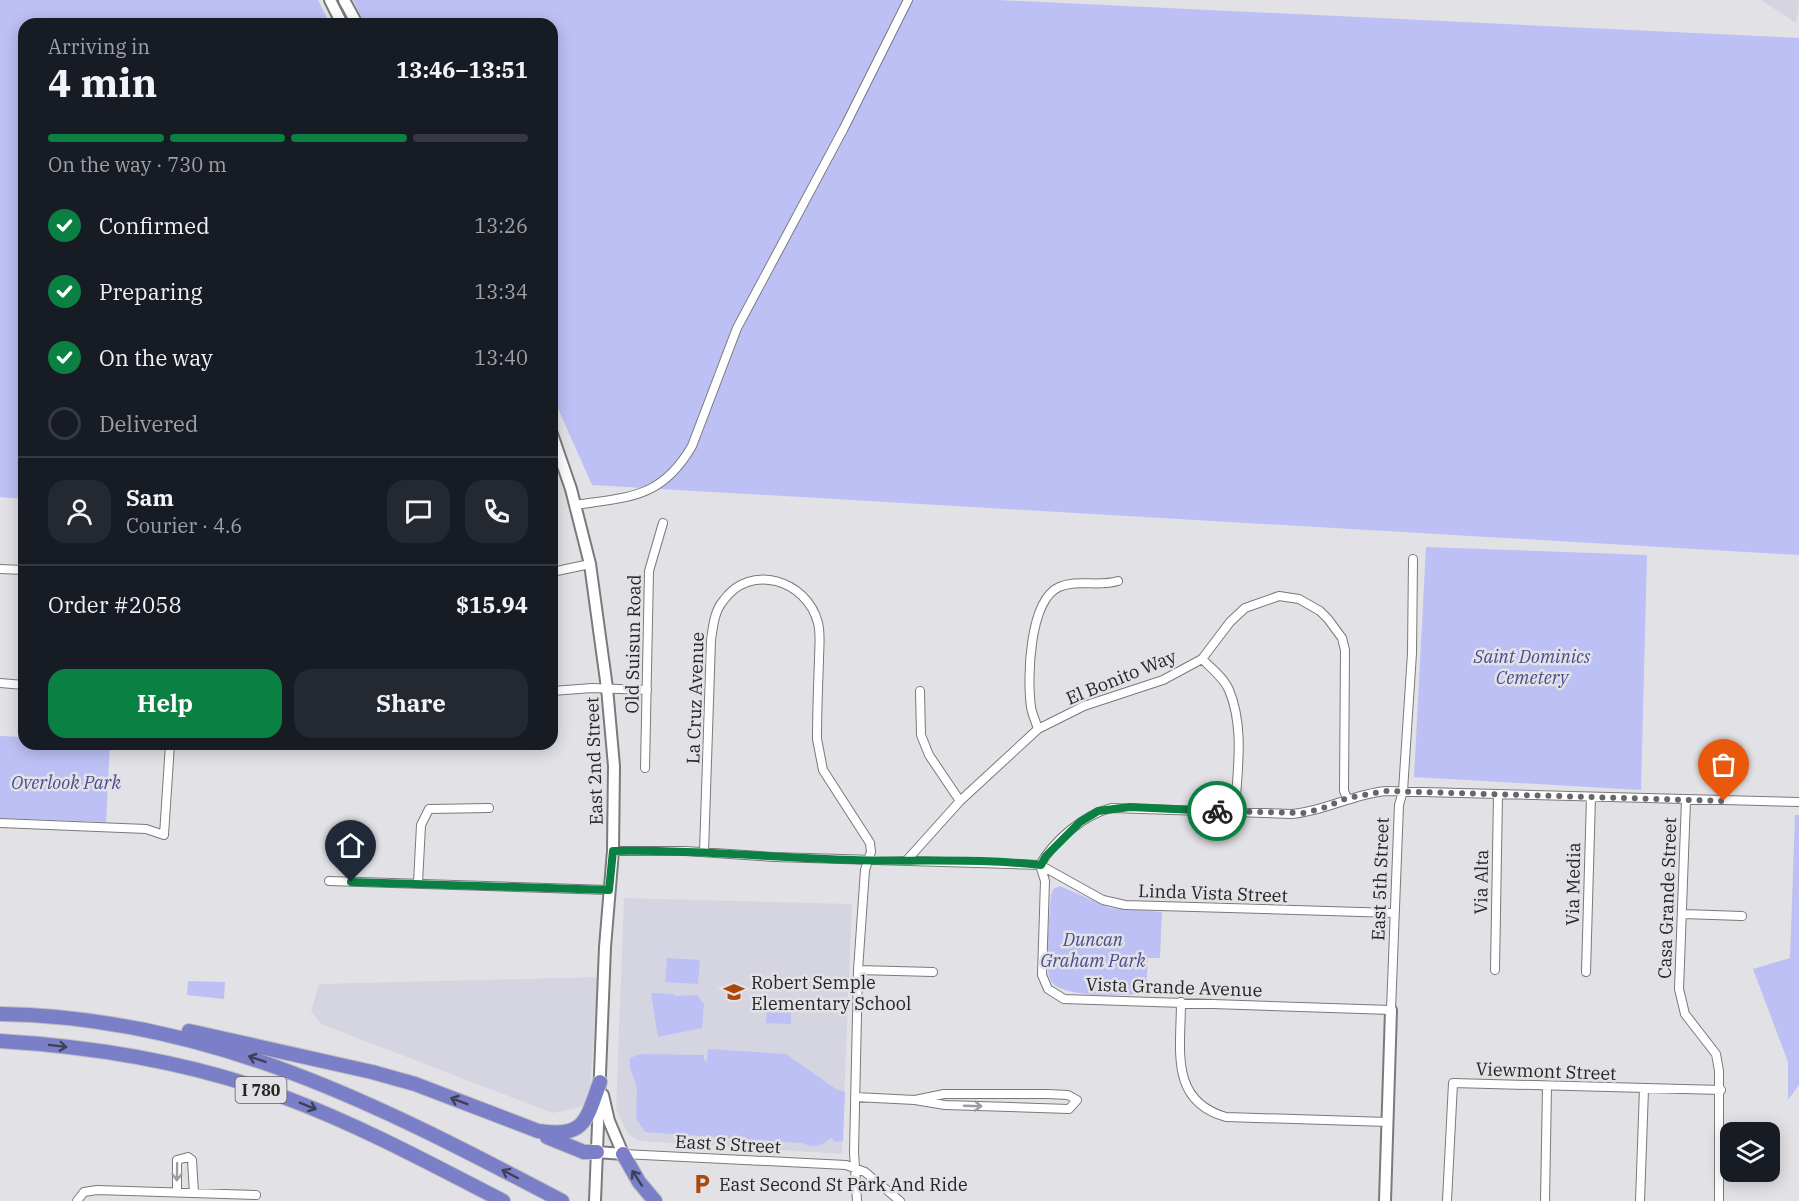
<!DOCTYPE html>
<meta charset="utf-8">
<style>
:root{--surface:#171b24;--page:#242831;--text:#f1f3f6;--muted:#9ea1a6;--line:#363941;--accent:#0b8043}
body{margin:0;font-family:"IBM Plex Serif",serif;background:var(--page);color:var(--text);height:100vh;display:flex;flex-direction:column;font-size:22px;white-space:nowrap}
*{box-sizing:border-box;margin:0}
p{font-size:20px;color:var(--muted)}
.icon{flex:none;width:33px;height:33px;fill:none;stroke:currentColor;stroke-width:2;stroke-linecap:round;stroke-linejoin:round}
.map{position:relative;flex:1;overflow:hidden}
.details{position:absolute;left:18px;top:18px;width:540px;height:732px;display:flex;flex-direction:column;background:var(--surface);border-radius:18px;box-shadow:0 3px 15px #0003}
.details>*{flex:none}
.fabs{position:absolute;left:1720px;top:1122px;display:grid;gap:12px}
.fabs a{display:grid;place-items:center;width:60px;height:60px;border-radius:12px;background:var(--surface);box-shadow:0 3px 15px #0003;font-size:30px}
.pin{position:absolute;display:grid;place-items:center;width:51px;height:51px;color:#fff;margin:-62px -26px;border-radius:50% 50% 50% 0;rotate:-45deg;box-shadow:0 0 6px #0007}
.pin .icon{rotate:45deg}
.courier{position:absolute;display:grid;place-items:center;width:60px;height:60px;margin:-30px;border:4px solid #0b8043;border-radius:50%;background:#fff;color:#222;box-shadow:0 2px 8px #0007}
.headline em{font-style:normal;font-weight:800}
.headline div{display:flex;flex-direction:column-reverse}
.headline{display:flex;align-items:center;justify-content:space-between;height:102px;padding:0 30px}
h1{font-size:39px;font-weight:800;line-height:45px}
.bar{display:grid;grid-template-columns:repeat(4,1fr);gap:9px 6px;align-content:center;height:72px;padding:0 30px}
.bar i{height:8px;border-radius:4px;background:var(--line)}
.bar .current{background:var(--accent)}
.bar p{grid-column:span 4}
.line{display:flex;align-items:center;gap:15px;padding:0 30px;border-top:2px solid var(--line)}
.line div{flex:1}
.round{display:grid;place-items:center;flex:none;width:63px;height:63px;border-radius:18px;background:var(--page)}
ol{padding:0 30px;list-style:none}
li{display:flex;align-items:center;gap:18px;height:66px}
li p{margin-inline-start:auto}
li .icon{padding:6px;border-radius:50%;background:var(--accent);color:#fff;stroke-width:4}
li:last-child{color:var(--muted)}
li i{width:33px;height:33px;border:3px solid var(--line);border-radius:50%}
.primary-button{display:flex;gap:12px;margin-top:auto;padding:12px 30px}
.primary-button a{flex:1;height:69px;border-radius:18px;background:var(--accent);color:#fff;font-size:24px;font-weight:800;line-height:69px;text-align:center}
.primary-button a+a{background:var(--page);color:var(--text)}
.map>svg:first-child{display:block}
</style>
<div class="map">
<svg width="1799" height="1201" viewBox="0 0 1799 1201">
<rect width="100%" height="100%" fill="#e2e2e6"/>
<path fill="#d4d5e0" d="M1761,0H1799L1796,23Z
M624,898L852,904L842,1154L639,1141L628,1134L616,1109Z
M598,977L589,1102L578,1108L552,1113L321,1024L311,1011L319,984Z"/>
<path fill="#bcc0f4" d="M0,0H318L330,24H24V499L0,497Z
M353,0H999L1799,38V555L592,485L552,395V24H365Z
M1426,547L1647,555L1641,790L1414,777Z
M0,736L24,737V744H110L106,822L0,818Z
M1795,815H1799V1085L1788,1100V1062L1753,969L1790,958Z
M1060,886L1110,908L1162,912L1160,958H1148L1146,994C1125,994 1059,1000 1050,979C1044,965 1050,913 1051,895L1053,889Z
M667,958L700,960L698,984L665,982Z
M188,981L225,982L224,999L187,995Z
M651,993L673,994L676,996L697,995L704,1004L702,1028L658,1037Z
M767,1004L791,1005V1024L766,1023Z
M708,1049L786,1054L836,1089L845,1092L843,1141L835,1142L831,1138C821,1147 814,1148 802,1143L645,1132L636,1118L637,1088L630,1068V1058L640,1054L704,1055V1060L707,1061Z"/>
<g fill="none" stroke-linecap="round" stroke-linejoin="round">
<g stroke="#7a7a7d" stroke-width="10">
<path id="street" d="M575,505C630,497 662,498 692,446L737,328L844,128L908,0
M0,569L24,570
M552,572L590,564
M1202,659C1211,668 1224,678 1229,690C1245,728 1237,772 1235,812
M0,683L24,685
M552,691L592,688L647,690
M920,691L921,735L929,755L960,801
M1038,729C1036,722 1032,714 1031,707C1027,678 1029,601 1059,587C1077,579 1099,587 1118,581
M645,768L649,571L663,523
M1686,800L1679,989L1685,1014L1716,1054L1719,1071V1201
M0,823L146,829L164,835L170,744
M613,851H685L774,857L1040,865C1054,840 1084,815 1111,808L1292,814C1325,811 1353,794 1386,791L1799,802
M704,852L711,640C713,627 714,612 723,601C750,562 807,580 818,623C821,635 819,648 819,660C818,686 817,712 817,739L823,770L870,843L871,852L865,870L858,970L854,1152L857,1201
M907,860L960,801L1038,729L1084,706L1163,680L1202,659L1230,622L1245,608L1279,596L1299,599L1320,611L1328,619L1342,638L1345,650L1344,791L1347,798
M1040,865L1045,881L1042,975L1048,989L1064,999L1391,1010L1399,805L1403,791L1412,653L1413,559
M1040,865L1103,900L1125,905L1394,913
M329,881L609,890
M418,883L421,825L429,809L489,808
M1683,914L1742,916
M858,970L933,972
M1495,970L1498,795
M1586,972L1591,797
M1181,1002C1181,1049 1169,1101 1226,1117L1388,1122
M855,1097L915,1100L945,1105L1069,1109L1077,1100L1068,1095L1048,1094H944L915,1100
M623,1154L846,1165L865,1172L900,1201
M177,1192V1160L188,1157L192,1160L194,1193
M77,1201L84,1192L97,1190L256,1195
M1447,1201L1453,1083L1721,1090
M1545,1201L1547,1086
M1640,1201L1644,1089"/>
</g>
<g stroke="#7a7a7d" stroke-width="14">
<path id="secondary" d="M330,0L342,24
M344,0L357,24
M552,434L571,489L590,564L607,688L614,766L613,851L605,947L595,1201
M603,1095L609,1121L623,1154
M597,1152L623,1154
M1385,1201L1391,1010"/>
</g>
<g stroke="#bebebe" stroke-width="16">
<path id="highway" d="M0,1014C211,1017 381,1106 562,1201
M189,1031L372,1072L415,1084L538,1131C585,1138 586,1121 600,1082
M0,1041C98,1047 197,1063 289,1099C363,1127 433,1165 503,1201
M547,1137L584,1152H597
M623,1154L639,1182L655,1201"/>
</g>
<use href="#street" stroke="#fff" stroke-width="8"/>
<use href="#secondary" stroke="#fff" stroke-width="10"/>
<use href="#highway" stroke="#7b7fc8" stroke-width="14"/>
</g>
<defs><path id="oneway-shaft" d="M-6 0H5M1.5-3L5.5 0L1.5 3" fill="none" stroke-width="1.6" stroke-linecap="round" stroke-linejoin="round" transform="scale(1.5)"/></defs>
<g stroke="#3f4057">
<use href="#oneway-shaft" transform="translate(58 1046) rotate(7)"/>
<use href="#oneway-shaft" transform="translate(257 1059) rotate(-161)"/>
<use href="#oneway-shaft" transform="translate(459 1101) rotate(-159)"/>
<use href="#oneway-shaft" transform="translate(308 1106) rotate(22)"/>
<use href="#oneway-shaft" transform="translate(510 1174) rotate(-152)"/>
<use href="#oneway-shaft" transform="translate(637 1178) rotate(-123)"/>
</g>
<g stroke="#9d9d9d">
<use href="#oneway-shaft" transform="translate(973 1106) rotate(2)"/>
<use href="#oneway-shaft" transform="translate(177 1172) rotate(91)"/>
</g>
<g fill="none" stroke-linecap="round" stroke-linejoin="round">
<path stroke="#676769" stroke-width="6" stroke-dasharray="0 10.8" d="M1217,811L1303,813L1321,809L1347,798L1386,791L1724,801"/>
<path stroke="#0b8043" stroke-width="8" d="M351,882L609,890L613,851C693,849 773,858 854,860C916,862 979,858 1041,865L1046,856L1080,822L1098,811L1130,807L1217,811"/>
</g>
<defs>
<g id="school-bare" transform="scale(1.62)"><path d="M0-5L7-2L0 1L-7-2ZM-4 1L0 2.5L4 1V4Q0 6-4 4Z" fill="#ab490c" stroke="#e2e2e6" stroke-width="2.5" paint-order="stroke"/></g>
<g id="parking-bare" transform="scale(1.62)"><path d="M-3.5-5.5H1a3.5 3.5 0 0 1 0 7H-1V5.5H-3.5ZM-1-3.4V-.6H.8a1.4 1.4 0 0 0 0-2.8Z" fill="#ab490c" stroke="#e2e2e6" stroke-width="2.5" paint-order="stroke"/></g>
</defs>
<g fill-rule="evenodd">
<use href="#school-bare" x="734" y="992"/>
<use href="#parking-bare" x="702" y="1184"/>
</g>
<g text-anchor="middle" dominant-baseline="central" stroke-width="5" stroke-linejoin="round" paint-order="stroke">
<rect fill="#e2e2e6" stroke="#5e5e60" stroke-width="1.5" x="235.5" y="1077" width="51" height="26" rx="4.5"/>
<g font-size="16" font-weight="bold" fill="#252526">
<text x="261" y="1090">I 780</text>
</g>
<g font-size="18" fill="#252526" stroke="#e2e2e6">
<text transform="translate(633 644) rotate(-89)">Old Suisun Road</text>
<text transform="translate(1121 677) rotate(-22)">El Bonito Way</text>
<text transform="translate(695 698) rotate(-88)">La Cruz Avenue</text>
<text transform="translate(594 761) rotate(-92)">East 2nd Street</text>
<text transform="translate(1380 879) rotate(-88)">East 5th Street</text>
<text transform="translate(1481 882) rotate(-89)">Via Alta</text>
<text transform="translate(1573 884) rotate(-89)">Via Media</text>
<text transform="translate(1213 893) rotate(2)">Linda Vista Street</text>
<text transform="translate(1667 898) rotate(-88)">Casa Grande Street</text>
<text transform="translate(1174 987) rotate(2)">Vista Grande Avenue</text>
<text transform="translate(1546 1071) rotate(2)">Viewmont Street</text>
<text transform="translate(728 1144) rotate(3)">East S Street</text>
</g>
<g font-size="18" font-style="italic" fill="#4b4c91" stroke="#e2e2e6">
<text x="1532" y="656">Saint Dominics<tspan x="1532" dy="21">Cemetery</tspan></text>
<text x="66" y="782">Overlook Park</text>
<text x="1093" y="939">Duncan<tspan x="1093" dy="21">Graham Park</tspan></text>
</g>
<g font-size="18" fill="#252526" stroke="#e2e2e6" text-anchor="start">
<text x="751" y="982">Robert Semple<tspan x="751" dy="21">Elementary School</tspan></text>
<text x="719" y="1184">East Second St Park And Ride</text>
</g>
</g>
</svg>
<div class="fabs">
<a><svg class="icon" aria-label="layers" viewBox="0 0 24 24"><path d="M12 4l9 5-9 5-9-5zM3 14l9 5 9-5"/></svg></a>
</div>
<div class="pin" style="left:1724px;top:801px;background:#ea580c"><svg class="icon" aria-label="bag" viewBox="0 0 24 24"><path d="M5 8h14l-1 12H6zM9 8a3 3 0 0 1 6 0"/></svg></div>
<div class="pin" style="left:351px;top:882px;background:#1f2937"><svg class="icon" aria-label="home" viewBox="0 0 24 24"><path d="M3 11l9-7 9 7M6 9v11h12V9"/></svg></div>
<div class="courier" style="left:1217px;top:811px"><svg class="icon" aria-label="bike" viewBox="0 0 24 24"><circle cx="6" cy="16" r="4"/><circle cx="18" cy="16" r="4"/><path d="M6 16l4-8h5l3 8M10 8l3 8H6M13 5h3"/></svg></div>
<section class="details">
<div class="headline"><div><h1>4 min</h1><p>Arriving in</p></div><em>13:46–13:51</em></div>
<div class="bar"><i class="current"></i><i class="current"></i><i class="current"></i><i></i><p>On the way · 730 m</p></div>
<ol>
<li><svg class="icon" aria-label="check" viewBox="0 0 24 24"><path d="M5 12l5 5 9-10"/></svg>Confirmed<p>13:26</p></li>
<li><svg class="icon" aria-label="check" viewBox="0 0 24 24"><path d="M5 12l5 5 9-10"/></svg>Preparing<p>13:34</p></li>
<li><svg class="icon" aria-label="check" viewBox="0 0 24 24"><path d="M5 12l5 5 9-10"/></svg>On the way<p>13:40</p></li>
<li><i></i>Delivered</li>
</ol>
<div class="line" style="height:108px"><a class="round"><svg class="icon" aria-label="person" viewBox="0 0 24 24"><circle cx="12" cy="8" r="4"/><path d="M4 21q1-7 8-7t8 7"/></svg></a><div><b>Sam</b><p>Courier · 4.6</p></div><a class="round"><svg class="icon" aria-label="chat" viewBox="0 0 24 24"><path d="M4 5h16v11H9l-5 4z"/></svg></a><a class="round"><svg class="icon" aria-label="phone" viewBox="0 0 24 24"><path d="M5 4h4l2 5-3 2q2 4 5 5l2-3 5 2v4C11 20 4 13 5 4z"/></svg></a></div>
<div class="line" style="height:78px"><div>Order #2058</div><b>$15.94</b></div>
<div class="primary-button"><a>Help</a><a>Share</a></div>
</section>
</div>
